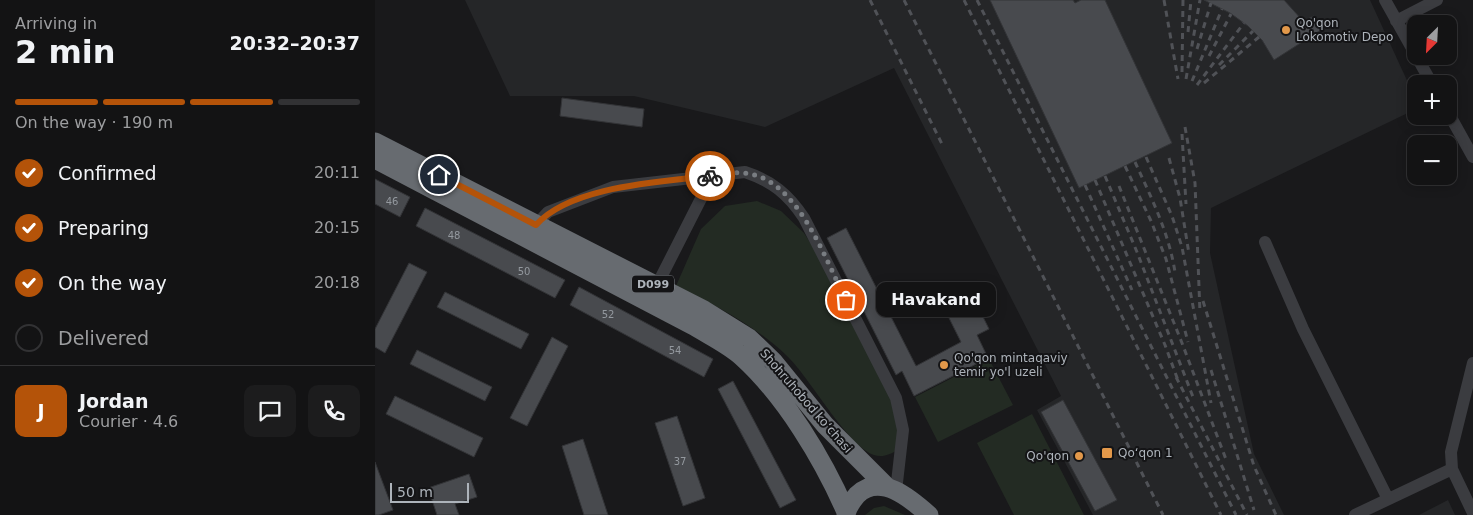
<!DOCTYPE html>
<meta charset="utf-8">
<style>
:root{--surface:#131314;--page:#1c1c1d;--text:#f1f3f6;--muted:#9d9ea0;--line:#323234;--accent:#b45309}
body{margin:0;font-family:"DejaVu Sans",sans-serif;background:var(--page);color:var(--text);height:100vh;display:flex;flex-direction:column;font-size:19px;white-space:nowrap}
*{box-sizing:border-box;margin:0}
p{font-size:16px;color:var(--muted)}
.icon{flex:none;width:28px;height:28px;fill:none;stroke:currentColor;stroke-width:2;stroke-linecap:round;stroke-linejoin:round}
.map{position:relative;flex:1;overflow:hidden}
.sheet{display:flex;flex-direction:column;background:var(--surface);width:375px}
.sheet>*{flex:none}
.needle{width:32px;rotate:204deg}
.controls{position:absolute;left:1032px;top:15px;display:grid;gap:10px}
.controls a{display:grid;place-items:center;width:50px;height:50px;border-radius:10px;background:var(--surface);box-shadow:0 2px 12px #0003,0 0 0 1px var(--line);font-size:25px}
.scale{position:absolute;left:15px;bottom:12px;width:79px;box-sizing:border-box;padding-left:5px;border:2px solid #adb3ba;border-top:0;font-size:14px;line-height:18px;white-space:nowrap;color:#adb3ba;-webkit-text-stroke:4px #141416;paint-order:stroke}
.pin{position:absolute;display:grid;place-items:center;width:42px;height:42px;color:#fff;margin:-21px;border:2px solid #fff;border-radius:50%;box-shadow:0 1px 5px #0007}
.courier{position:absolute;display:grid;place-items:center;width:50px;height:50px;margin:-25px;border:4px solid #b45309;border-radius:50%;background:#fff;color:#222;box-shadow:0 1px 6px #0007}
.bubble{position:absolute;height:35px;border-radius:10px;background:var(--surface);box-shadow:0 2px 12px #0003,0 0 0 1px var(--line);font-size:16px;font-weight:600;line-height:35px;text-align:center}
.overview em{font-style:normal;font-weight:600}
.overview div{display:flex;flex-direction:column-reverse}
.overview{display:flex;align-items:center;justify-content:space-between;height:85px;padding:0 15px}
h1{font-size:32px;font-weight:600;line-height:38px}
.bar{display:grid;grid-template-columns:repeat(4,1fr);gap:8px 5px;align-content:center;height:60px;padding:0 15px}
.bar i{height:6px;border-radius:4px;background:var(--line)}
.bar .current{background:var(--accent)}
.bar p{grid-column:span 4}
.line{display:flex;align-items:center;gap:12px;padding:0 15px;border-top:1px solid var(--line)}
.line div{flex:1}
.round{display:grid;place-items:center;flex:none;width:52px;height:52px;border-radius:10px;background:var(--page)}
ol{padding:0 15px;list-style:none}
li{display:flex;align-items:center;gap:15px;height:55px}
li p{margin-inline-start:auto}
li .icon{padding:5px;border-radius:50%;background:var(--accent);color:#fff;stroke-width:4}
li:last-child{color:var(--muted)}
li i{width:28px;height:28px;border:2px solid var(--line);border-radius:50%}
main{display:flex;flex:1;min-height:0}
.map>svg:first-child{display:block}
</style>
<main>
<section class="sheet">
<div class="overview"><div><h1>2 min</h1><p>Arriving in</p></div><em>20:32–20:37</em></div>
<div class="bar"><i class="current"></i><i class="current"></i><i class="current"></i><i></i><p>On the way · 190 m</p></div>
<ol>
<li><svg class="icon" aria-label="check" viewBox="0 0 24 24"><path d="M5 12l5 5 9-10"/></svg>Confirmed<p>20:11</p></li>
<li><svg class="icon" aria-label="check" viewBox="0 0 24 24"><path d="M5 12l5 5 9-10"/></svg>Preparing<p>20:15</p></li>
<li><svg class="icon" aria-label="check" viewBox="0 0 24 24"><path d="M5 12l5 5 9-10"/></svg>On the way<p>20:18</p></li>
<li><i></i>Delivered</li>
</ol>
<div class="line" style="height:90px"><b class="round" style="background:var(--accent);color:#fff">J</b><div><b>Jordan</b><p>Courier · 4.6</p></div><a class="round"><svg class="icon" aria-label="chat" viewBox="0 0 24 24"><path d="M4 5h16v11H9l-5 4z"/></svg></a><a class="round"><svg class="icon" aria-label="phone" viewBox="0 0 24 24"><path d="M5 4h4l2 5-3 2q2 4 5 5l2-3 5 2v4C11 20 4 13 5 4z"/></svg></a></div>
</section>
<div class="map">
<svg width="1098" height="515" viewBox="0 0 1098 515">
<rect width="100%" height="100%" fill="#19191b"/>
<path fill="#252628" d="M90,0H995L1041,100V109L836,208L835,253L879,454L909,515H718L662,410L686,396L519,68L390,127L259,96H135Z
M1073,500L1080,515H1044Z"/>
<path fill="#232b23" d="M382,201L406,211L429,233L454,272L521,410L524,449C516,454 508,458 499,455C471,445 435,377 411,355C379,325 340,305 301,286L326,229L350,206Z
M614,359L638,405L563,442L540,397Z
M657,414L709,515H639L602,443Z
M509,506L530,515H490L499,508Z"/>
<path fill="#484a4e" stroke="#333437" d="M615,0H698L700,3L706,0H730L797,143L704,188Z
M829,0H909L928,21L939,16L949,28L899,60L887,40L873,26L855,13Z
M187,98L269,109L267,127L185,116Z
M0,179L35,197L25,217L0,204Z
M50,208L190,280L180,298L41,226Z
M471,228L541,366L586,342L564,298L592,284L614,329L602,335L613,358L539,396L527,371L521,375L452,238Z
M34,263L52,272L10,353L0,347V329Z
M204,287L338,359L329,377L195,305Z
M70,292L154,334L146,349L62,307Z
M177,337L193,346L152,426L135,418Z
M42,350L117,387L110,401L35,364Z
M358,381L421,500L405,508L343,389Z
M20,396L108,438L99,457L11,414Z
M688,400L742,500L720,511L666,412Z
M302,416L330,498L308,506L280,423Z
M208,439L233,515H209L187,446Z
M0,462L18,510L4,515H0Z
M94,474L102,497L80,504L84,515H62L53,488Z"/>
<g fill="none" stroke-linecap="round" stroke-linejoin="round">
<path stroke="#3b3c40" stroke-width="12" d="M1010,0L1057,84
M1021,21L1062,0
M1074,114L1098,157
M161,225L173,212L238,187L370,172C397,181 413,194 429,218L521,398L528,430L521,491
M890,242L928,329L1013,499
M279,291L338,175
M1098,363L1076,452L1077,469L1098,513
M980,515L1077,469"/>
<path stroke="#676b70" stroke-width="19" d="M0,142L329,310L374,338L398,361L450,425L511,486
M0,159L319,326C335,336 354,345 367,357C410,396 448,459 471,512
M471,515C472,507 477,501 482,495C505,472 536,499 554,515"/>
<path stroke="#505257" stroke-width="3" stroke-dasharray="6 5" stroke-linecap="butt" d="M495,0L567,144
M529,0L788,515
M589,0L846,515
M602,0L861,515
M789,0L803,79
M813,32L816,0
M822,49L836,3
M834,56L856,14
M844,65L878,31
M807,72L808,0
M811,79L825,0
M817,81L847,9
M829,83L884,37
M822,85L869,23
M810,127L820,183L825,313
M807,134L811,204
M771,157L797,216L807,247L836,403
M794,158L805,198L814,254
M760,162C776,197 794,233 800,272
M750,166L776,221L791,259L813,342
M730,176L762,252L818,397
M720,180L790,345L804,383
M710,185L757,290
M744,186L807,343L852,462
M828,301L879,466L901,515
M836,370L879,510
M801,377L872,515"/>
</g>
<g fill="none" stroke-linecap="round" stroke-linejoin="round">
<path stroke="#797d82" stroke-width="5" stroke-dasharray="0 9" d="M335,176C346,174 358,172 369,173C422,177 450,259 471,300"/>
<path stroke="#b45309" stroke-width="6" d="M64,175L161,225C196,186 285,182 335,176"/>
</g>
<g fill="#e2984a" stroke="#141416" stroke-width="2">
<circle cx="911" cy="30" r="5"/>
<circle cx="569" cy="365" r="5"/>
<rect x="726" y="447" width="12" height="12" rx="2.5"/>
<circle cx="704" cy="456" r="5"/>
</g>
<g text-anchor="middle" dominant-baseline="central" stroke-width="4" stroke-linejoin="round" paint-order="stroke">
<g font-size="10" fill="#94999f">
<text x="17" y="201">46</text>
<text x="79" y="235">48</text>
<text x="149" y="271">50</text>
<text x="233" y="314">52</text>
<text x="300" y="350">54</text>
<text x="305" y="461">37</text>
</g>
<rect fill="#141416" stroke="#7f8389" stroke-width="1" x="257" y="275.5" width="42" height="17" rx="4"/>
<g font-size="11" font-weight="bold" fill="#adb3ba">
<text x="278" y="284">D099</text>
</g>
<g font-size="12" fill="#adb3ba" stroke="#141416" text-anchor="start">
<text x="921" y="23">Qo'qon<tspan x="921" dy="14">Lokomotiv Depo</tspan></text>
<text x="579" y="358">Qo'qon mintaqaviy<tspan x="579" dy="14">temir yo'l uzeli</tspan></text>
<text x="743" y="453">Qoʻqon 1</text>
<text x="694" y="456" text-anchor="end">Qo'qon</text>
</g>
<g font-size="12" fill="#adb3ba" stroke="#141416">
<text transform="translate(431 401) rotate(49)">Shohruhobod koʻchasi</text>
</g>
</g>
</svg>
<div class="controls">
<a><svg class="needle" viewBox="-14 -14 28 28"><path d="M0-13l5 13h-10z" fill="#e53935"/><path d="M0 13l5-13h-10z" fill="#9d9ea0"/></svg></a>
<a>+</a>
<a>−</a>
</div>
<div class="scale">50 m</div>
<div class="pin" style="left:471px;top:300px;background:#ea580c"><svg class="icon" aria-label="bag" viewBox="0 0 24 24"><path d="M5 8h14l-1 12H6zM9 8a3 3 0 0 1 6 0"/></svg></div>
<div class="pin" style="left:64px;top:175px;background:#1f2937"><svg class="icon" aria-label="home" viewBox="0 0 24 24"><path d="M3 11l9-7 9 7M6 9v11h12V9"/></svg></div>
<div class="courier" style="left:335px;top:176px"><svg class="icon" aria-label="bike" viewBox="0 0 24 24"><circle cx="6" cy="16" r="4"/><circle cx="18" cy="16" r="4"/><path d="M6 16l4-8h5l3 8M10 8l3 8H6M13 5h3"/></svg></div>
<div class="bubble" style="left:501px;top:282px;width:120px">Havakand</div>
</div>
</main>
